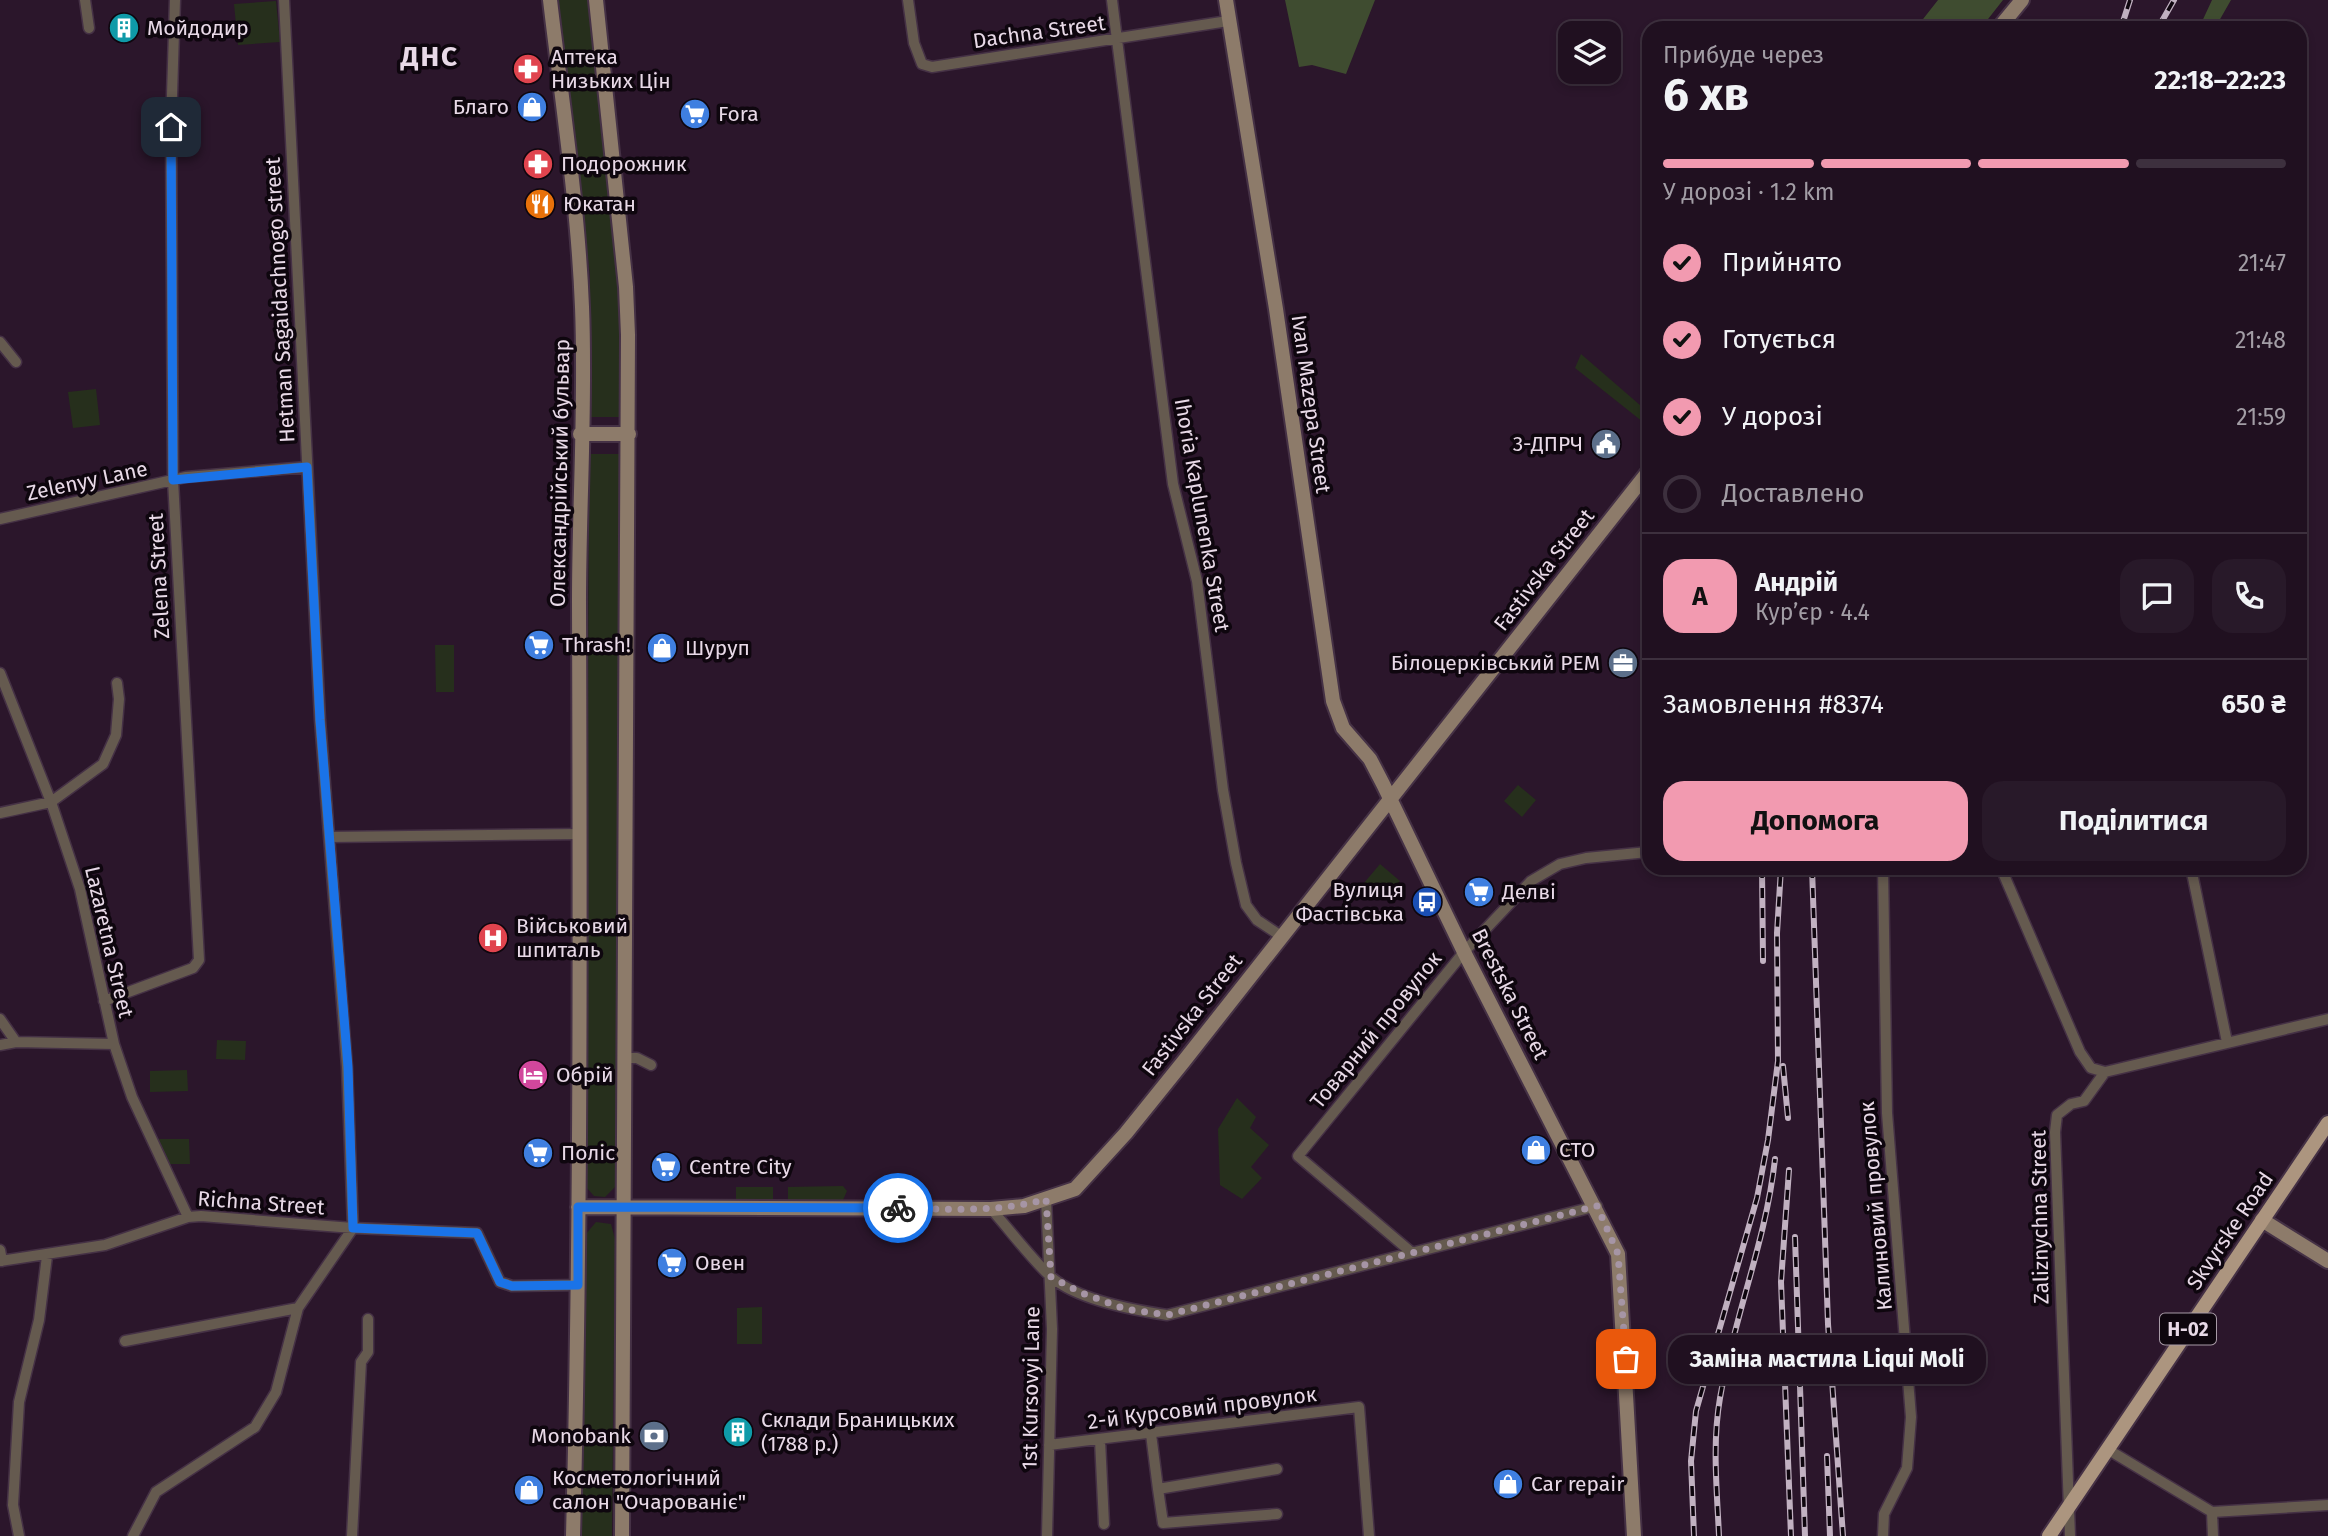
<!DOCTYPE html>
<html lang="uk">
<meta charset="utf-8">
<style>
:root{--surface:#201020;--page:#281929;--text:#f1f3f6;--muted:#a29da5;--line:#3d303e;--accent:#f29ab0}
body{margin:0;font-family:"Fira Sans",sans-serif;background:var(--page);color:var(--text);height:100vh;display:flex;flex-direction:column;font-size:26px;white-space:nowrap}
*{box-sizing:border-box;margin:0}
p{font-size:23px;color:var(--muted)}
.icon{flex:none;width:38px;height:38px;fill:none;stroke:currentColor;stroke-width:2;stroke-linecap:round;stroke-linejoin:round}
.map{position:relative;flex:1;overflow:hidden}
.details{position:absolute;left:1642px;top:21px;width:665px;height:854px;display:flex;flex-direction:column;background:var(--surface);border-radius:21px;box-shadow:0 4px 10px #0003,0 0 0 2px var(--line)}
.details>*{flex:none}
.fabs{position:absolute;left:1558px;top:21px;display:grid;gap:14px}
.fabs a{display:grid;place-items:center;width:63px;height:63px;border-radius:14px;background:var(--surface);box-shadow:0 4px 10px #0003,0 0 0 2px var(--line);font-size:35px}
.pin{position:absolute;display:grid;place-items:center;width:60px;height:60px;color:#fff;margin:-30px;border-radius:14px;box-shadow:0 4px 10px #0006}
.courier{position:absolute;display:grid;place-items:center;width:70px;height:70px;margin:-35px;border:5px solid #1a73e8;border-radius:50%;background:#fff;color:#222;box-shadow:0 2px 9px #0007}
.bubble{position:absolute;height:49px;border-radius:21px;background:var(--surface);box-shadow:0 4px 10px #0003,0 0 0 2px var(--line);font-size:23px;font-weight:700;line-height:49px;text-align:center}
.overview em{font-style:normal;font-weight:700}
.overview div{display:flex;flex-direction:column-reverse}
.overview{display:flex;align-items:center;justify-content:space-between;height:119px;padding:0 21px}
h1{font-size:46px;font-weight:700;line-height:52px}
.bar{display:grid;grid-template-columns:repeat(4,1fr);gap:10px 7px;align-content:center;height:84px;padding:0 21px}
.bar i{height:9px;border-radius:5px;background:var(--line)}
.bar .active{background:var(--accent)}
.bar p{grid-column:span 4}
.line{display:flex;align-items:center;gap:18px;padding:0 21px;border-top:2px solid var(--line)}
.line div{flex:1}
.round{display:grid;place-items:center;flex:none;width:74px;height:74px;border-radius:21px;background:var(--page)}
ol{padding:0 21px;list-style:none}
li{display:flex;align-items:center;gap:21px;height:77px}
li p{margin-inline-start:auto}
li .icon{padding:7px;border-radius:50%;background:var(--accent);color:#111;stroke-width:4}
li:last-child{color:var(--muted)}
li i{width:38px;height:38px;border:4px solid var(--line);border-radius:50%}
.action{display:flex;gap:14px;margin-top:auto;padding:14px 21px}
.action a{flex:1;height:80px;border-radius:21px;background:var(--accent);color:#111;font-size:28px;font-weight:700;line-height:80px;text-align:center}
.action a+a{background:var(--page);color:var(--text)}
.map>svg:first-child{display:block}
</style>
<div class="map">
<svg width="2328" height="1536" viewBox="0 0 2328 1536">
<rect width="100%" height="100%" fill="#2b162b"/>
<path fill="#262f1c" d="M557,0H588L620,286L622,417H590V275Z
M276,1L280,42L238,45L234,4Z
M1581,354L1648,412V426L1575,368Z
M96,389L100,425L73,428L68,392Z
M589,454H622L616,1186L605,1197L594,1196L586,1187Z
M435,645H454V692H436Z
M1518,785L1536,800L1522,817L1504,801Z
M1380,864L1400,881L1383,900L1364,883Z
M217,1040L246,1041L245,1060L216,1059Z
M187,1070L188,1091L150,1092V1071Z
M1237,1098L1256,1117L1250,1128L1269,1145L1251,1167L1262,1178L1242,1199L1220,1185L1218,1129Z
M158,1139H189L190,1164H167Z
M843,1186L847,1191L843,1200L788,1201V1187Z
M736,1187H773V1201H736Z
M596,1222L611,1224L615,1239L612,1536H581L585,1235Z
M762,1307V1344H737V1308Z"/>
<path fill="#3f4c30" d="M1285,0H1375L1346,74L1312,65L1299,67Z
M1938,0H2003L1981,28H1916Z
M2212,0H2231L2215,28H2199Z"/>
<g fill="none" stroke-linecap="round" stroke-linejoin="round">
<g stroke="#453145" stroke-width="13">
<path id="street" d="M85,0L89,28
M908,0L914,43L922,64L932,67L1228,21
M1112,0L1173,484L1197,581L1223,790L1236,863L1246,905L1257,920L1281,936
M0,342L16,362
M0,519L186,477L307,467
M0,673L51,802L80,889L114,1044L132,1097L188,1217
M0,813L51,802L103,764L116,735L119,699L117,683
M329,837L581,834
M2001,868L2080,1052L2091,1068L2105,1072L2328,1019
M2191,868L2227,1042
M104,1001L193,968L199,960L173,480L171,127L175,0
M0,1019L16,1042
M0,1045L16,1042L114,1044
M624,1058H637L651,1065
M1046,1199L1052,1329L1047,1536
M991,1209C1010,1230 1028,1255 1049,1275C1074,1299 1133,1310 1167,1315L1597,1206
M0,1250L2,1261
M1411,1252L1298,1156L1464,952L1531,881L1560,864L1586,858L1648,852
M0,1261L105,1245L188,1217L201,1216L353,1228L477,1233L500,1282L512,1286L578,1285
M125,1341L298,1308
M1151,1434L1158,1489L1277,1469
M1100,1440L1104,1524
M1049,1445L1359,1407L1369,1536
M2107,1449L2212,1512L2213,1536
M1158,1489L1163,1523L1277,1514
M2212,1512L2328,1505
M19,1536L13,1505L19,1402L39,1320L47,1256
M133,1536L156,1492L255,1427L276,1392L298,1308L353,1228L347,1067L320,720L284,0
M352,1536L361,1362L368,1352V1319
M1883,1536L1884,1514L1907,1468L1911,1417L1887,1113L1883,868
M2070,1536L2055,1132L2057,1115L2071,1104L2084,1101L2105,1072"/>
</g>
<g stroke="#453145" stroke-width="18">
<path id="secondary" d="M550,0C562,102 578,205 582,307C586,405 579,503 579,601C580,913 581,1224 573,1536
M596,0L626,287L628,335L622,1536
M1226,0L1276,309L1333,701L1343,728L1370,759L1383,784L1464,952L1618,1254L1634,1536
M1999,28L2022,0
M580,434H629
M578,1207L991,1209L1024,1206L1075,1189L1126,1133L1184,1061L1648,472
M2262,1220L2328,1261"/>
</g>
<g stroke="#453145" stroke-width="18">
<path id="primary" d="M2049,1536L2328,1123"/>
</g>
<use href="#street" stroke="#655a4f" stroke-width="10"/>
<use href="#secondary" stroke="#8d7b6a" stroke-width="14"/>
<use href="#primary" stroke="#ac957f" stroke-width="14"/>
<g stroke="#c1b1c1" stroke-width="6">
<path id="rail" d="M2121,28L2130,0
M2158,28L2174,0
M1762,868L1763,961
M1812,868L1828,1324L1843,1536
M1783,1066L1788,1118
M1789,1170L1781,1282L1791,1536
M1795,1237L1805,1536
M1827,1456L1830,1536
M1694,1536L1691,1461L1696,1411L1757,1198L1768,1140L1778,1061L1777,933L1781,868
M1719,1536C1717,1490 1712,1444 1720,1398C1734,1317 1766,1241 1775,1159"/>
</g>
<use href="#rail" stroke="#0e060e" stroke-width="3.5" stroke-dasharray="10" stroke-linecap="butt"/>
</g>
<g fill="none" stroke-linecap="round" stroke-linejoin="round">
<path stroke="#a695a5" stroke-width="7" stroke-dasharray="0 12.6" d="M898,1208C947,1209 999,1213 1046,1199L1051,1277L1082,1293L1125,1309L1167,1315L1597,1206L1618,1254L1626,1359"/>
<path stroke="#1a73e8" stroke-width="9" d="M171,127L173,480L307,467L320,720L348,1067L353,1228L477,1233L500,1282L512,1286L578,1285V1207L898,1208"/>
</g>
<defs>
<g id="building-disc" transform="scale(1.575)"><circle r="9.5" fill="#0f9aa8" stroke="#0e060e"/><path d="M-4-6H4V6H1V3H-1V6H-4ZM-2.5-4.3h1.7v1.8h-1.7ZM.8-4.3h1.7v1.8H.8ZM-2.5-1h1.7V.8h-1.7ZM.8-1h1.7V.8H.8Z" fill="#fff"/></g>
<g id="pharmacy-disc" transform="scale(1.575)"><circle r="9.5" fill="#e0444e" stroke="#0e060e"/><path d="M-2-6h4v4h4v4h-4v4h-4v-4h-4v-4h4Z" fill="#fff"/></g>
<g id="shop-disc" transform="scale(1.575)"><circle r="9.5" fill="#3f7fe0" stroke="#0e060e"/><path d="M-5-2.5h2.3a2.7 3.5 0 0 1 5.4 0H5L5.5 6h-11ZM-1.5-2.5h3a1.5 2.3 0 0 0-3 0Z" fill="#fff"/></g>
<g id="supermarket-disc" transform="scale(1.575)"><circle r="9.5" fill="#3f7fe0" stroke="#0e060e"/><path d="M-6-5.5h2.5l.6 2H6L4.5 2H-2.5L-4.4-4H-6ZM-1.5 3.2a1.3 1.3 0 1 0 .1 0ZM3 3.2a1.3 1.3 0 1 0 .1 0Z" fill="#fff"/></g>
<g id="restaurant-disc" transform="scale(1.575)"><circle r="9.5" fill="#e8710a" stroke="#0e060e"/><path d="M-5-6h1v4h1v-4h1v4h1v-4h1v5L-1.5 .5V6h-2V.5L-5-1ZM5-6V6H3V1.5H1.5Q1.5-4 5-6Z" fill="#fff"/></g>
<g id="civic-disc" transform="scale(1.575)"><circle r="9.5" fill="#5c6f8a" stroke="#0e060e"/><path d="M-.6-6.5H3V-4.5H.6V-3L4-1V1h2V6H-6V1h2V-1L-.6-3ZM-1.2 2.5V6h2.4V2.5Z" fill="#fff"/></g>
<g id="office-disc" transform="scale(1.575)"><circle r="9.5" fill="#5c6f8a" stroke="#0e060e"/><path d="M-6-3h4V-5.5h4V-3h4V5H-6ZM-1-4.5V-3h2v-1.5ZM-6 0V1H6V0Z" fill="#fff"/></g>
<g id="bus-disc" transform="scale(1.575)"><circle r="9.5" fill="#1a4fb4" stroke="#0e060e"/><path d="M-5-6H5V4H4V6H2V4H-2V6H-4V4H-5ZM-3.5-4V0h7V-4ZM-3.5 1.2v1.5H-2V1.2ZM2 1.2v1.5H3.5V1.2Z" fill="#fff"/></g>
<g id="hospital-disc" transform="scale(1.575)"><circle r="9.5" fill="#e0444e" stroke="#0e060e"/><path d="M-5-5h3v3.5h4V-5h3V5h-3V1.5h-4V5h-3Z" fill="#fff"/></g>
<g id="hotel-disc" transform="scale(1.575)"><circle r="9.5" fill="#d1479c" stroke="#0e060e"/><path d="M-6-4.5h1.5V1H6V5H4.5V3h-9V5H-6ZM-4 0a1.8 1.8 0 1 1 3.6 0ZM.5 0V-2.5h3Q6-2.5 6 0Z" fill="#fff"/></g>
<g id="bank-disc" transform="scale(1.575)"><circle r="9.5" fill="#5c6f8a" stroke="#0e060e"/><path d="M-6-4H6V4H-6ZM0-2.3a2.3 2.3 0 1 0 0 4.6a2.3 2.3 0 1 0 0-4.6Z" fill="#fff"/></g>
</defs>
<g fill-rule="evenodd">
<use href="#building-disc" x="124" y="28"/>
<use href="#pharmacy-disc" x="528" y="69"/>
<use href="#shop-disc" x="532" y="107"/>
<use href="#supermarket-disc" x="695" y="114"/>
<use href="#pharmacy-disc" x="538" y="164"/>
<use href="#restaurant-disc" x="540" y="204"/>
<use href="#civic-disc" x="1606" y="444"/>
<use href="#supermarket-disc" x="539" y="645"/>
<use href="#shop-disc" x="662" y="648"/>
<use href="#office-disc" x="1623" y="663"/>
<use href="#supermarket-disc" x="1479" y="892"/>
<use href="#bus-disc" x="1427" y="902"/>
<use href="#hospital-disc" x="493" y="938"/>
<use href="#hotel-disc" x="533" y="1075"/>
<use href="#shop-disc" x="1536" y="1150"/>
<use href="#supermarket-disc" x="538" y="1153"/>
<use href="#supermarket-disc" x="666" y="1167"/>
<use href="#supermarket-disc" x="672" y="1263"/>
<use href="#building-disc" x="738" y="1432"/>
<use href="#bank-disc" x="654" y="1436"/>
<use href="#shop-disc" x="1508" y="1484"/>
<use href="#shop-disc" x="529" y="1490"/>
</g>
<g text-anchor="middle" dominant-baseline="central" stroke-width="7" stroke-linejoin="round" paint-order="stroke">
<rect fill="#0e060e" stroke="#a79aa6" stroke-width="2" x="2160" y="1313.5" width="56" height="31" rx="5"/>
<g font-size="19" font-weight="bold" fill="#e8d9e7">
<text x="2188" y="1329">Н-02</text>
</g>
<g font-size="21" fill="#e8d9e7" stroke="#0e060e" text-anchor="start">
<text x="147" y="28">Мойдодир</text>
<text x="551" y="57">Аптека<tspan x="551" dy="24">Низьких Цін</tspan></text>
<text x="509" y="107" text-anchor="end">Благо</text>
<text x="718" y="114">Fora</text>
<text x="561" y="164">Подорожник</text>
<text x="563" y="204">Юкатан</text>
<text x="1583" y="444" text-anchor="end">3-ДПРЧ</text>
<text x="562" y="645">Thrash!</text>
<text x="685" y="648">Шуруп</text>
<text x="1600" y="663" text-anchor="end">Білоцерківський РЕМ</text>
<text x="1404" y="890" text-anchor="end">Вулиця<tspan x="1404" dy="24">Фастівська</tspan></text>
<text x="1502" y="892">Делві</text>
<text x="516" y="926">Військовий<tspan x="516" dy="24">шпиталь</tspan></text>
<text x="556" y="1075">Обрій</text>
<text x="1559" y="1150">СТО</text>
<text x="561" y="1153">Поліс</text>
<text x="689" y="1167">Centre City</text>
<text x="695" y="1263">Овен</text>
<text x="761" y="1420">Склади Браницьких<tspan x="761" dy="24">(1788 р.)</tspan></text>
<text x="631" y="1436" text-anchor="end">Monobank</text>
<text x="552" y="1478">Косметологічний<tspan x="552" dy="24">салон "Очарованіє"</tspan></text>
<text x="1531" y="1484">Car repair</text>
</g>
<g font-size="21" fill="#e8d9e7" stroke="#0e060e">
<text transform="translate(1039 32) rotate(-8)">Dachna Street</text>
<text transform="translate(280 300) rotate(-93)">Hetman Sagaidachnogo street</text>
<text transform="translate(1311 404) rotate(82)">Ivan Mazepa Street</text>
<text transform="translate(560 473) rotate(-89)">Олександрійський бульвар</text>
<text transform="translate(87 481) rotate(-12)">Zelenyy Lane</text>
<text transform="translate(1202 515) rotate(80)">Ihoria Kaplunenka Street</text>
<text transform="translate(1544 570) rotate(-52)">Fastivska Street</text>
<text transform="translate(159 576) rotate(-93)">Zelena Street</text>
<text transform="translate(109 942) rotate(77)">Lazaretna Street</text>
<text transform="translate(1510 994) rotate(63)">Brestska Street</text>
<text transform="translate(1192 1015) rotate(-52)">Fastivska Street</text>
<text transform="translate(1376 1030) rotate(-51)">Товарний провулок</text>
<text transform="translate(261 1203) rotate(4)">Richna Street</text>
<text transform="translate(1876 1206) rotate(-95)">Калиновий провулок</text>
<text transform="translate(2040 1217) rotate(-91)">Zaliznychna Street</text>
<text transform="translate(2230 1231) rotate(-56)">Skvyrske Road</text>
<text transform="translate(1031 1388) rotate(-89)">1st Kursovyi Lane</text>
<text transform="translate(1202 1408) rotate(-7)">2-й Курсовий провулок</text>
</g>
<g font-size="28" font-weight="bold" letter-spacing="2" fill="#e8d9e7" stroke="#0e060e">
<text x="430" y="56">ДНС</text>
</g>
</g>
</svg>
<div class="fabs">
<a><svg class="icon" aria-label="layers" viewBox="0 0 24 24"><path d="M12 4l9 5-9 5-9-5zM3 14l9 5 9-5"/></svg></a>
</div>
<div class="pin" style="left:1626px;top:1359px;background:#ea580c"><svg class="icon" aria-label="bag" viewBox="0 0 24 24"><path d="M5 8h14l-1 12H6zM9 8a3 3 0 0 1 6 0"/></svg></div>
<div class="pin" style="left:171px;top:127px;background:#1f2937"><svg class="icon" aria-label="home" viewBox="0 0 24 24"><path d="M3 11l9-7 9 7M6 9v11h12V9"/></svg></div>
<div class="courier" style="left:898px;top:1208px"><svg class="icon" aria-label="bike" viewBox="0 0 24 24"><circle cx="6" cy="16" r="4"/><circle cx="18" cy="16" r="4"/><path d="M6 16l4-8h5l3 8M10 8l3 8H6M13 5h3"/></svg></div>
<div class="bubble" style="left:1668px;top:1335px;width:318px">Заміна мастила Liqui Moli</div>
<section class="details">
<div class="overview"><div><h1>6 хв</h1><p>Прибуде через</p></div><em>22:18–22:23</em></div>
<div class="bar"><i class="active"></i><i class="active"></i><i class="active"></i><i></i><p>У дорозі · 1.2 km</p></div>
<ol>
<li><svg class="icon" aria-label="check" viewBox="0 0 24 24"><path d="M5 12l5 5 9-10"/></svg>Прийнято<p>21:47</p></li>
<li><svg class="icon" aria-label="check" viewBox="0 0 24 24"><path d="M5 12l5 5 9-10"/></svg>Готується<p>21:48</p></li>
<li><svg class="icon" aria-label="check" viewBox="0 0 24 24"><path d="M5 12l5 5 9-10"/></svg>У дорозі<p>21:59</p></li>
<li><i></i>Доставлено</li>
</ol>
<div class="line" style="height:126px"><b class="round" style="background:var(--accent);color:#111">А</b><div><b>Андрій</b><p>Кур’єр · 4.4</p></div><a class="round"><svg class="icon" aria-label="chat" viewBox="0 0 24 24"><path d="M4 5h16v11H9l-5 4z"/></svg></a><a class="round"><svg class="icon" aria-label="phone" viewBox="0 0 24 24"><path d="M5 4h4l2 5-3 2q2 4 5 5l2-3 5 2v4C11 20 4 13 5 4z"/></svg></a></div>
<div class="line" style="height:91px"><div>Замовлення #8374</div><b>650 ₴</b></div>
<div class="action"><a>Допомога</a><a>Поділитися</a></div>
</section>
</div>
